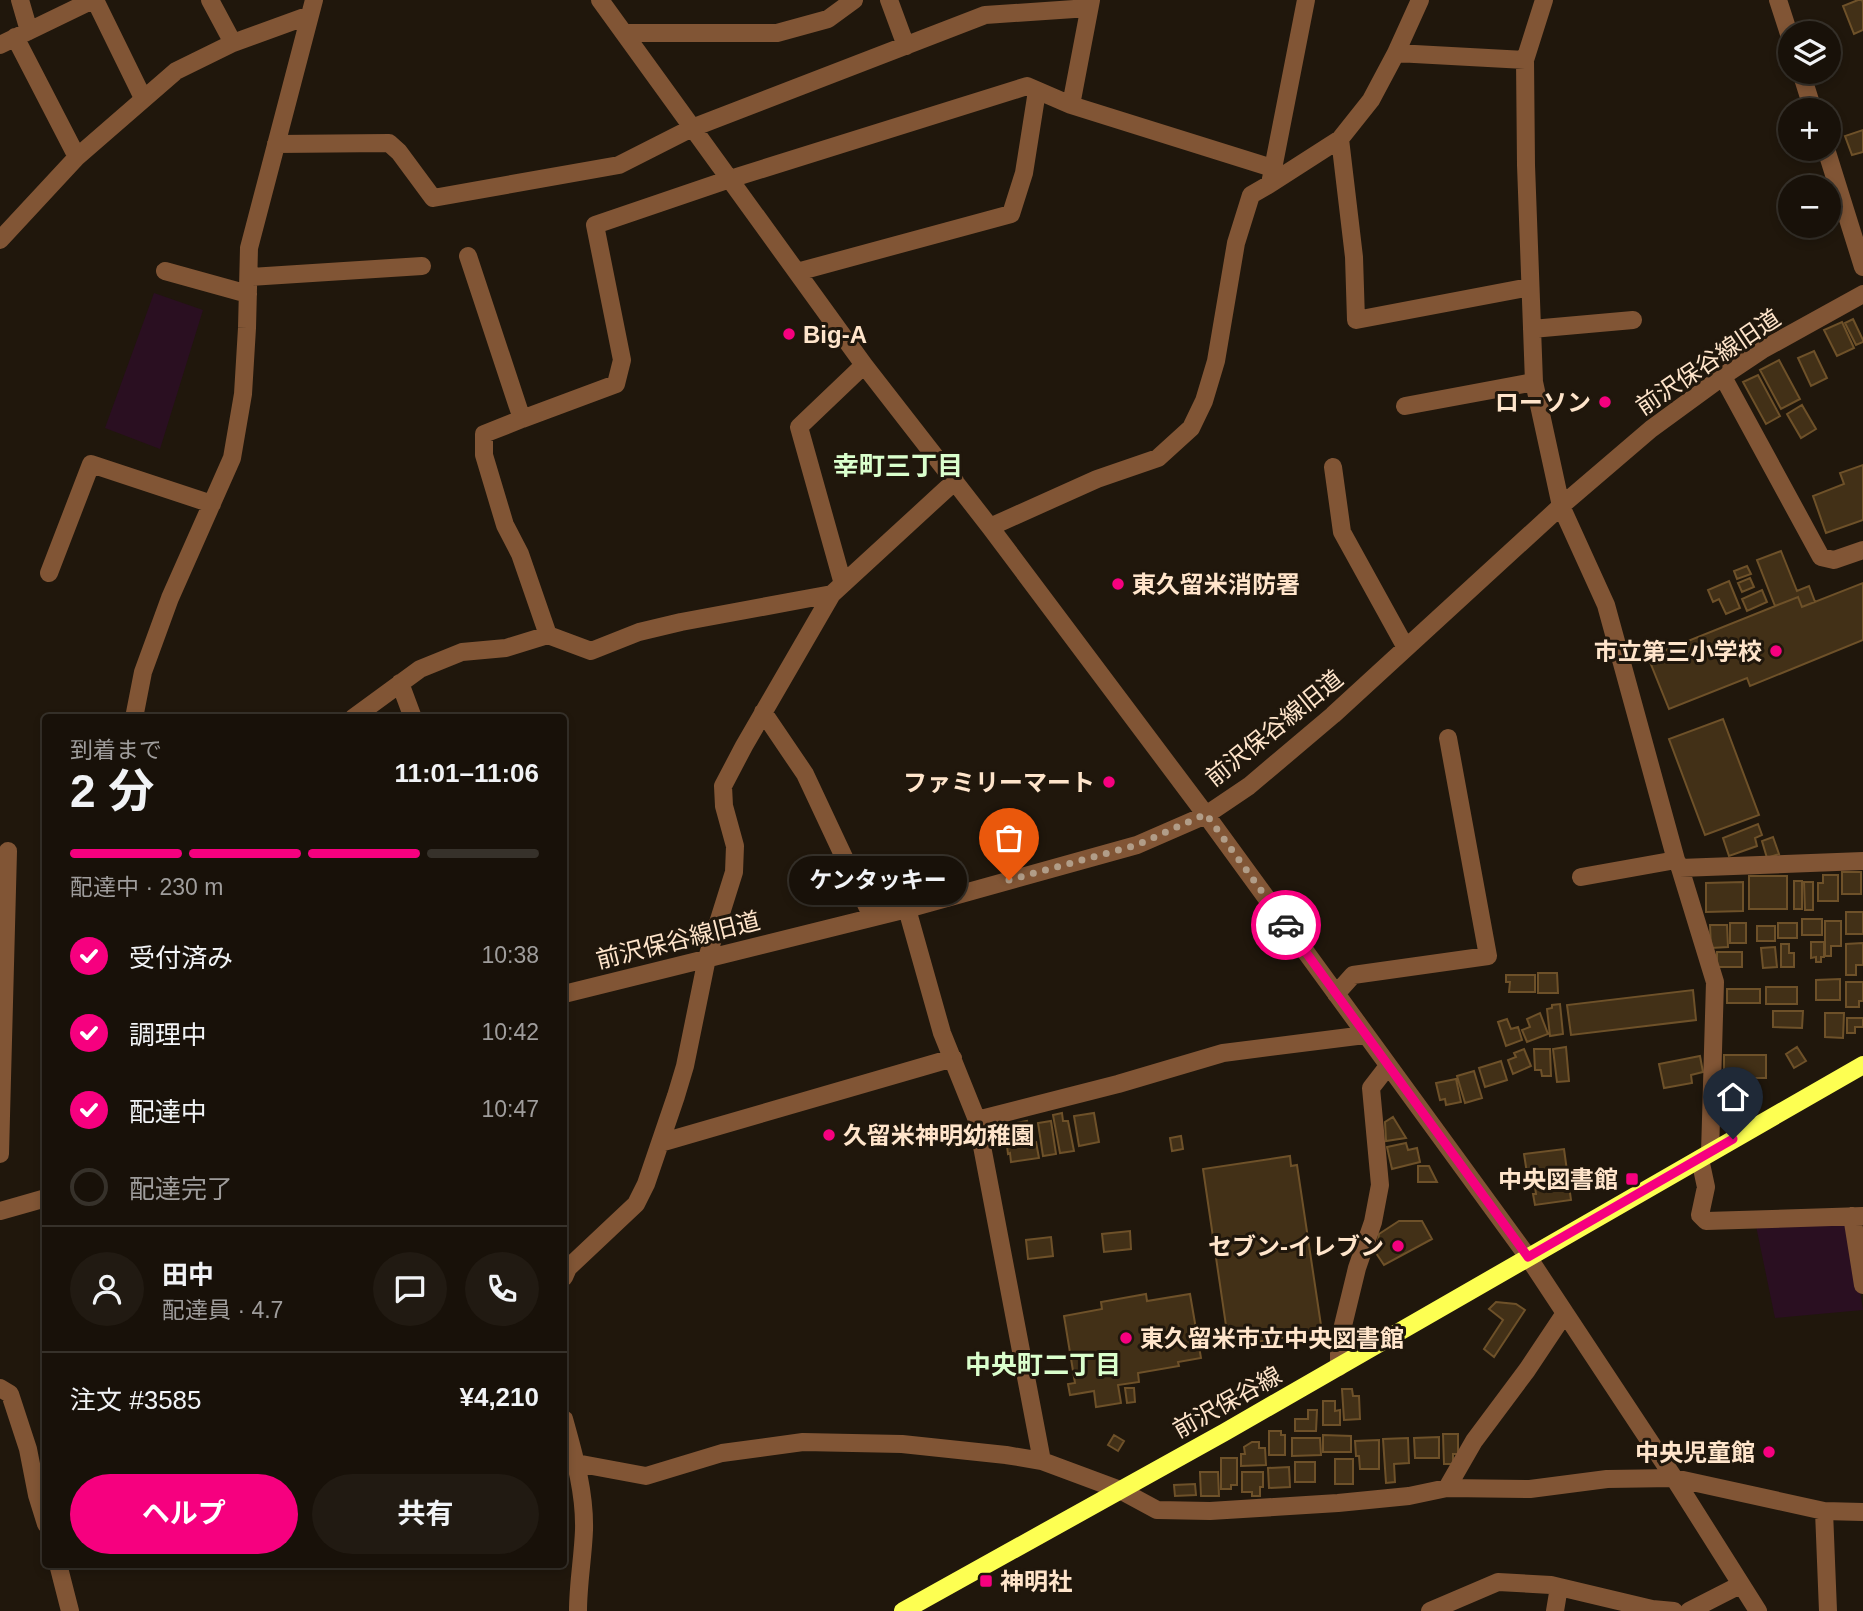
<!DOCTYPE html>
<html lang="ja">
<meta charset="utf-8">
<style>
:root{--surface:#181109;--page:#211a12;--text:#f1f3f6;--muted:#9f9d9c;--line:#36312a;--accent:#f6007f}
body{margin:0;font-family:Arial,"Noto Sans JP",sans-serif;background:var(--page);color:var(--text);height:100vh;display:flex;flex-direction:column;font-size:26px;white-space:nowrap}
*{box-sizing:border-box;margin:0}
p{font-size:23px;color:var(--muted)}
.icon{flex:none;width:38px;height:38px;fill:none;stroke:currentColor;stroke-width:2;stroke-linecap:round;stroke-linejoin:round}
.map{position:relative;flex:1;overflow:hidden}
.drawer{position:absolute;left:42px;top:714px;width:525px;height:854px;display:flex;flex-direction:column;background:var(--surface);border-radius:7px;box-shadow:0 4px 10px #0003,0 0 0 2px var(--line)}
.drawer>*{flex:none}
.fabs{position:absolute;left:1778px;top:21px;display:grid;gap:14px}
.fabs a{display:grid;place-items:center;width:63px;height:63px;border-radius:50%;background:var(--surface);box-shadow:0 4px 10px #0003,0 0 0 2px var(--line);font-size:35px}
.pin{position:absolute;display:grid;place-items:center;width:60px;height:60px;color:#fff;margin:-72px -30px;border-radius:50% 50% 50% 0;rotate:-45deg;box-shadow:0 0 7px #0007}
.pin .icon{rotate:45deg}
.courier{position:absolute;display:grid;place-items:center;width:70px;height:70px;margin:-35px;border:5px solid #f6007f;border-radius:50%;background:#fff;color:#222;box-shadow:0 2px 9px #0007}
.bubble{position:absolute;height:49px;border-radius:24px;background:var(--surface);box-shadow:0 4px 10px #0003,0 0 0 2px var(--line);font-size:23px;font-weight:700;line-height:49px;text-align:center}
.headline em{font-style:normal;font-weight:700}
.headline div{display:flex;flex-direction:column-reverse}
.headline{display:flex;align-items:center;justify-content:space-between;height:119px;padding:0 28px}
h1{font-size:46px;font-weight:700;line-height:52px}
.bar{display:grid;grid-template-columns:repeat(4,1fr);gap:10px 7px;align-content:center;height:84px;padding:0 28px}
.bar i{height:9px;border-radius:5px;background:var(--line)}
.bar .on{background:var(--accent)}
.bar p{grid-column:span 4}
.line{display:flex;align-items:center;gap:18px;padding:0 28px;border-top:2px solid var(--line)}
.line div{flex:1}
.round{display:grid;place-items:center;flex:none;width:74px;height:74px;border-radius:37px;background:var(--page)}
ol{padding:0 28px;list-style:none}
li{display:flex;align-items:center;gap:21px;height:77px}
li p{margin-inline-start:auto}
li .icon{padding:7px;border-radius:50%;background:var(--accent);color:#fff;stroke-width:4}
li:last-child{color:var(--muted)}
li i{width:38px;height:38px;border:4px solid var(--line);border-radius:50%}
.button{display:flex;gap:14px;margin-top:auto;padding:14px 28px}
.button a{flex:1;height:80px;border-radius:42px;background:var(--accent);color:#fff;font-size:28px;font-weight:700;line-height:80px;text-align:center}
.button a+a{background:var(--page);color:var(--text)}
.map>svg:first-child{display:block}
</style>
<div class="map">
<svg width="1863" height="1611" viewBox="0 0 1863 1611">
<rect width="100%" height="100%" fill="#20170c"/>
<path fill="#2a0f21" d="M154,293L203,310L160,449L105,428Z
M1755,1221H1849L1863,1310L1775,1318Z"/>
<path fill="#423017" stroke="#6e5129" stroke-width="2" d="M1858,0H1862L1863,3V30L1854,34L1843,6Z
M1863,130V152L1852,155L1845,136Z
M1853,319L1863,340V342L1856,345L1845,323Z
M1842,322L1854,348L1837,356L1824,330Z
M1814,351L1827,378L1811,386L1798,358Z
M1779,360L1800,399L1781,409L1760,370Z
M1758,375L1780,416L1766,424L1743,382Z
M1802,405L1816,429L1801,438L1787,414Z
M1863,465V520L1826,533L1813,496L1844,484L1840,473Z
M1781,551L1797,591L1809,586L1815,602L1802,607L1798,597L1775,606L1757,560Z
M1747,566L1751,574L1737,579L1734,571Z
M1750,578L1754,587L1742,592L1738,583Z
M1729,581L1740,608L1726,614L1719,599L1713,602L1708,590Z
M1863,583V640L1750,686L1747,678L1669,709L1648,657L1798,597L1802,607Z
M1762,590L1767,602L1747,611L1742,599Z
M1723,719L1759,815L1705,835L1669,739Z
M1758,824L1762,835L1755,838L1757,846L1729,856L1723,838Z
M1773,837L1779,854L1767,858L1762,841Z
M1842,872H1861V894H1842Z
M1823,875H1838V901H1818V883H1823Z
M1749,876H1787V909H1749Z
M1794,881H1802V909H1794Z
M1743,882V911L1706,912V883Z
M1804,882H1813V910H1805Z
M1846,912H1863V934H1846Z
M1802,919H1822V935H1802Z
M1825,921H1841V946H1831V956H1825Z
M1730,923H1746V943H1730Z
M1778,923H1797V938H1778Z
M1710,925H1727L1728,947L1711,948Z
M1757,926H1775V941H1757Z
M1811,942H1824V957H1821V962H1816V957L1811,958Z
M1863,943V965H1856V975H1846V944Z
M1781,944H1789V953H1794V967H1781Z
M1775,947L1777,967L1763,968L1761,948Z
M1717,952H1742V967H1717Z
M1538,973H1557L1558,993H1538Z
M1506,975H1535V992H1509L1510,982H1506Z
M1840,979V1000H1816V980Z
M1846,982H1863V1001H1859V1007H1846Z
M1766,987H1797V1004H1766Z
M1727,989H1760V1003H1727Z
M1693,990L1696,1020L1571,1035L1567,1005Z
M1560,1004L1563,1034L1550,1036L1547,1009L1552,1008V1005Z
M1773,1011H1803L1802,1028L1773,1027Z
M1540,1013L1548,1034L1527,1042L1522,1030L1530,1027L1527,1019Z
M1825,1013H1844L1843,1038L1825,1037Z
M1847,1018H1863V1027H1855V1033H1847Z
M1507,1019L1511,1029L1518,1027L1522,1040L1506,1046L1498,1022Z
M1566,1047L1569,1081L1557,1082L1553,1049Z
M1797,1047L1806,1061L1794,1068L1786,1054Z
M1524,1049L1531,1066L1513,1074L1508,1060L1516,1057L1514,1053Z
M1534,1049H1550L1551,1076H1542L1541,1070H1535Z
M1724,1055H1766V1078H1750V1091L1742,1092V1102H1724Z
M1700,1056L1703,1072L1691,1075L1692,1083L1664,1088L1659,1064Z
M1501,1061L1507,1080L1485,1087L1479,1068Z
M1474,1071L1482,1098L1465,1103L1457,1076Z
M1456,1079L1461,1102L1446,1105L1445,1099L1440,1100L1436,1083Z
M1062,1113L1063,1121H1068L1074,1151L1060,1153L1053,1115Z
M1094,1113L1099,1142L1079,1146L1074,1116Z
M1393,1117L1406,1138L1386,1141L1385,1122Z
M1027,1121L1031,1138L1005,1144L1001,1126Z
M1051,1121L1056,1154L1043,1156L1038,1123Z
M1181,1136L1183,1149L1172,1151L1170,1138Z
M1036,1142L1039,1158L1011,1162L1010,1153L1008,1154L1007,1146Z
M1406,1143L1408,1150L1417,1148L1420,1162L1392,1169L1387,1147Z
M1564,1149L1571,1200L1535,1205L1533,1194H1536L1534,1179L1528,1180L1524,1154Z
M1290,1156L1291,1166L1297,1165L1322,1332L1229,1346L1203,1169Z
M1418,1166H1429L1437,1182H1418Z
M1399,1221H1422L1432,1239L1384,1265L1376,1253L1379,1234Z
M1130,1231L1131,1249L1104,1252L1102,1234Z
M1051,1237L1053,1256L1028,1259L1026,1240Z
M1146,1294L1147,1301L1190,1294L1201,1358L1178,1362L1179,1366L1138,1373L1139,1382L1118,1385L1121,1403L1096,1407L1094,1391L1070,1395L1068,1384L1075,1383L1064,1316L1102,1309L1101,1302Z
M1496,1302L1516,1304L1525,1310L1494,1357L1484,1349L1503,1320L1489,1309Z
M1125,1388H1134L1135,1402L1127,1403Z
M1342,1389H1352L1353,1396H1359L1360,1419L1344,1420Z
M1323,1401H1335V1411L1340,1410V1425H1323Z
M1308,1410H1317L1316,1431H1295V1419H1308Z
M1269,1431H1281V1435H1285V1455H1269Z
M1443,1434H1458V1454H1453V1464H1444Z
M1114,1435L1124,1441L1118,1451L1108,1445Z
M1323,1435L1351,1436V1452H1323Z
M1439,1437V1458H1415L1414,1438Z
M1292,1438H1320L1321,1455L1292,1456Z
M1408,1438L1409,1463L1394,1464L1395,1482L1386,1483L1383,1439Z
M1379,1440V1469H1360L1359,1456H1356L1355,1441Z
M1252,1442H1259V1448H1265L1266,1465L1241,1466V1454H1245L1244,1447Z
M1221,1458H1237V1485H1231V1489H1221Z
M1335,1459H1353V1484H1335Z
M1295,1462H1315V1482H1295Z
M1289,1467L1290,1487L1269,1488L1268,1468Z
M1200,1472H1218L1219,1496H1201Z
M1242,1472H1263V1487H1260V1496H1252V1492H1242Z
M1195,1484L1196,1495L1175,1496L1174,1485Z"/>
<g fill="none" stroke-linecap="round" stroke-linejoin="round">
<path stroke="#815535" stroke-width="18" d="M20,0L29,31
M95,0L143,98
M210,0L233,43
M600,0L864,365L990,527L1206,815L1528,1257L1674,1478L1758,1611
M889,0L906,46
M1091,0L1071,105L1272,168
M1420,0L1396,53L1525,60
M1544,0L1525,60L1526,165L1534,382L1561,506L1606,605L1676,860L1680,868L1715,982L1710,1153
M1778,0L1790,37
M624,33H777L828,19L854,0
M15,37L77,157
M0,45L93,0
M1801,72L1813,110
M1340,139L1354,257L1356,320L1530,287
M276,144L389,143L399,152L433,198L619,165L692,128L985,15L1089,8
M1826,149L1863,267
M1270,184L1340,139L1371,100L1396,53
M0,240L77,157L176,71L233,43L310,15
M468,256L522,419L616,384L622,360L595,225L730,179L1027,86L1071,105
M165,271L248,294
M797,272L1011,214L1024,173L1037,91
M249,277L422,266
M1532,329L1633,320
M1723,377L1821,557L1834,560L1863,550
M1405,406L1534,382
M522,419L484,434V455L505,525L520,554L548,635
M1333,467L1342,532L1406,648
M990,527L1097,479L1158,458L1191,428L1204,401L1216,361L1236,243L1251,195L1270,184L1306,0
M49,573L91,464L212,504
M843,584L799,427L864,365
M400,683L413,718
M763,712L805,774L872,917
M134,718L143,672L170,598L232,458L243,394L247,328L249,248L314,0
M353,718L420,669L462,652L506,648L548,635L591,651L639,632L681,622L832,594
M1680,868L1863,861
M1581,877L1676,860
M907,909L942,1033L977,1120L1042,1461
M564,994L907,909L1137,845L1206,815L1249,786L1333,715L1561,506L1651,429L1729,372L1762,350L1863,294
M1336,994L1353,975L1488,956L1448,738
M977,1120L1118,1084L1223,1053L1365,1035
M660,1143L953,1058
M0,1154L8,851
M1700,1159L1706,1187L1700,1215L1706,1221L1863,1216
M0,1211L46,1198
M1852,1216L1863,1285
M564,1277L568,1268L636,1204L646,1184L676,1096L685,1066L707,958L734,872L735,846L724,806L723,786L744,746L832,594L955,481
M1339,1367V1342L1357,1268L1373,1222L1380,1185L1371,1088L1388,1066
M0,1388L10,1394L28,1449L37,1495L46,1524
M564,1419C574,1455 585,1492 584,1530C583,1557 578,1584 578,1611
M576,1463L646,1476L722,1453L803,1442L902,1444L1006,1455L1042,1461L1120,1490L1157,1510L1210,1511L1338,1503L1409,1496L1447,1488L1530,1489L1607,1479L1674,1478L1824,1511L1863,1512
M1447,1488L1474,1441L1527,1370L1565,1313
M1824,1511L1828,1611
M58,1564L70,1611
M1430,1611L1498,1582L1551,1585L1652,1609L1674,1611
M1555,1611L1559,1587
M1689,1611L1740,1585"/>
<path stroke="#fdff52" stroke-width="18" d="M903,1611L1225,1432L1863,1065"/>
</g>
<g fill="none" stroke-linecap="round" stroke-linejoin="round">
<path stroke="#b19d88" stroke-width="7" stroke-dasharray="0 12.6" d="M1009,880L1137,845L1206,814L1286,925"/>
<path stroke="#f6007f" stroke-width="9" d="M1286,925L1528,1257L1733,1139"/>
</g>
<g fill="#f6007f" stroke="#20170c" stroke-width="2.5">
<circle cx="789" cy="334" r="7"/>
<circle cx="1605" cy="402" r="7"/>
<circle cx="1118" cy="584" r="7"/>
<circle cx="1776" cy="651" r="7"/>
<circle cx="1109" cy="782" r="7"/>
<circle cx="829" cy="1135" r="7"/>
<rect x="1625" y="1172" width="14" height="14" rx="3.5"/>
<circle cx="1398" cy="1246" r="7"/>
<circle cx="1126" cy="1338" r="7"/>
<circle cx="1769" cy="1452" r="7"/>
<rect x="979" y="1574" width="14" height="14" rx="3.5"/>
</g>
<g text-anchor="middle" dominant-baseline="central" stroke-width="6" stroke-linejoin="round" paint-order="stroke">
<g font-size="24" font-weight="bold" fill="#ffe5cb" stroke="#20170c" text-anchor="end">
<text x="803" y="334" text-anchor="start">Big-A</text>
<text x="1591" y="402">ローソン</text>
<text x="1132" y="584" text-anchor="start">東久留米消防署</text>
<text x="1762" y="651">市立第三小学校</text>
<text x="1095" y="782">ファミリーマート</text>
<text x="843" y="1135" text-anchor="start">久留米神明幼稚園</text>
<text x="1618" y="1179">中央図書館</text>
<text x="1384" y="1246">セブン-イレブン</text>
<text x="1140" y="1338" text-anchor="start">東久留米市立中央図書館</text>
<text x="1755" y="1452">中央児童館</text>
<text x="1000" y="1581" text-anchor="start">神明社</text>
</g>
<g font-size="24" fill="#ffe5cb" stroke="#20170c">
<text transform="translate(1708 362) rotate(-34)">前沢保谷線旧道</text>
<text transform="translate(1274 728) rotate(-39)">前沢保谷線旧道</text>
<text transform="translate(678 940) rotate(-14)">前沢保谷線旧道</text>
<text transform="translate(1227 1402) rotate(-29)">前沢保谷線</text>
</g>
<g font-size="26" font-weight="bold" fill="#daffcd" stroke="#20170c">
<text x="898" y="466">幸町三丁目</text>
<text x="1043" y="1365">中央町二丁目</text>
</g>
</g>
</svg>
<div class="fabs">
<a><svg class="icon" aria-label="layers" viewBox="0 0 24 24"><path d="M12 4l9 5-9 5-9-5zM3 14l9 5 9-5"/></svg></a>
<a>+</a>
<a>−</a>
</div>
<div class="pin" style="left:1009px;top:880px;background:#ea580c"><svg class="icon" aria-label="bag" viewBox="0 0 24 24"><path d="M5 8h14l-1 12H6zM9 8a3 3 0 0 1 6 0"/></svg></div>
<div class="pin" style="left:1733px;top:1139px;background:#1f2937"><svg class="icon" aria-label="home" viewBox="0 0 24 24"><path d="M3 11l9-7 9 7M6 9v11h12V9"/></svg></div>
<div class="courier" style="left:1286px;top:925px"><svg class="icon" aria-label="car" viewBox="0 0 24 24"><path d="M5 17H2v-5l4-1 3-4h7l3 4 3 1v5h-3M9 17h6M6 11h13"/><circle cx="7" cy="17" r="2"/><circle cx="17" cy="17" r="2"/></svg></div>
<div class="bubble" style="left:789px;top:856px;width:178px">ケンタッキー</div>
<section class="drawer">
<div class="headline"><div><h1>2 分</h1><p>到着まで</p></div><em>11:01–11:06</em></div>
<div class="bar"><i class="on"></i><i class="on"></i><i class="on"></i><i></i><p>配達中 · 230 m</p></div>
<ol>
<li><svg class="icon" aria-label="check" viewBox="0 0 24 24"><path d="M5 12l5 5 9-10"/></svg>受付済み<p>10:38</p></li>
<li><svg class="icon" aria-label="check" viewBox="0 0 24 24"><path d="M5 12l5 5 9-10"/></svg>調理中<p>10:42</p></li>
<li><svg class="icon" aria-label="check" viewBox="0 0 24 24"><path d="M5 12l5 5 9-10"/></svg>配達中<p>10:47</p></li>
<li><i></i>配達完了</li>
</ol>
<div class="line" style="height:126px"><a class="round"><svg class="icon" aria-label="person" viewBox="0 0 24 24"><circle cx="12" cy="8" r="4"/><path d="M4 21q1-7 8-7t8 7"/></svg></a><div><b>田中</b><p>配達員 · 4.7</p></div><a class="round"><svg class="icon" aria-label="chat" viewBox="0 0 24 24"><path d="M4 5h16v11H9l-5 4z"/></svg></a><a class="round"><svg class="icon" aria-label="phone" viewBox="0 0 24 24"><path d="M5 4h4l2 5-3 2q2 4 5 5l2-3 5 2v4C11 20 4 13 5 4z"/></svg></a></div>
<div class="line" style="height:91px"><div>注文 #3585</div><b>¥4,210</b></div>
<div class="button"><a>ヘルプ</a><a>共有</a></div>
</section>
</div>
